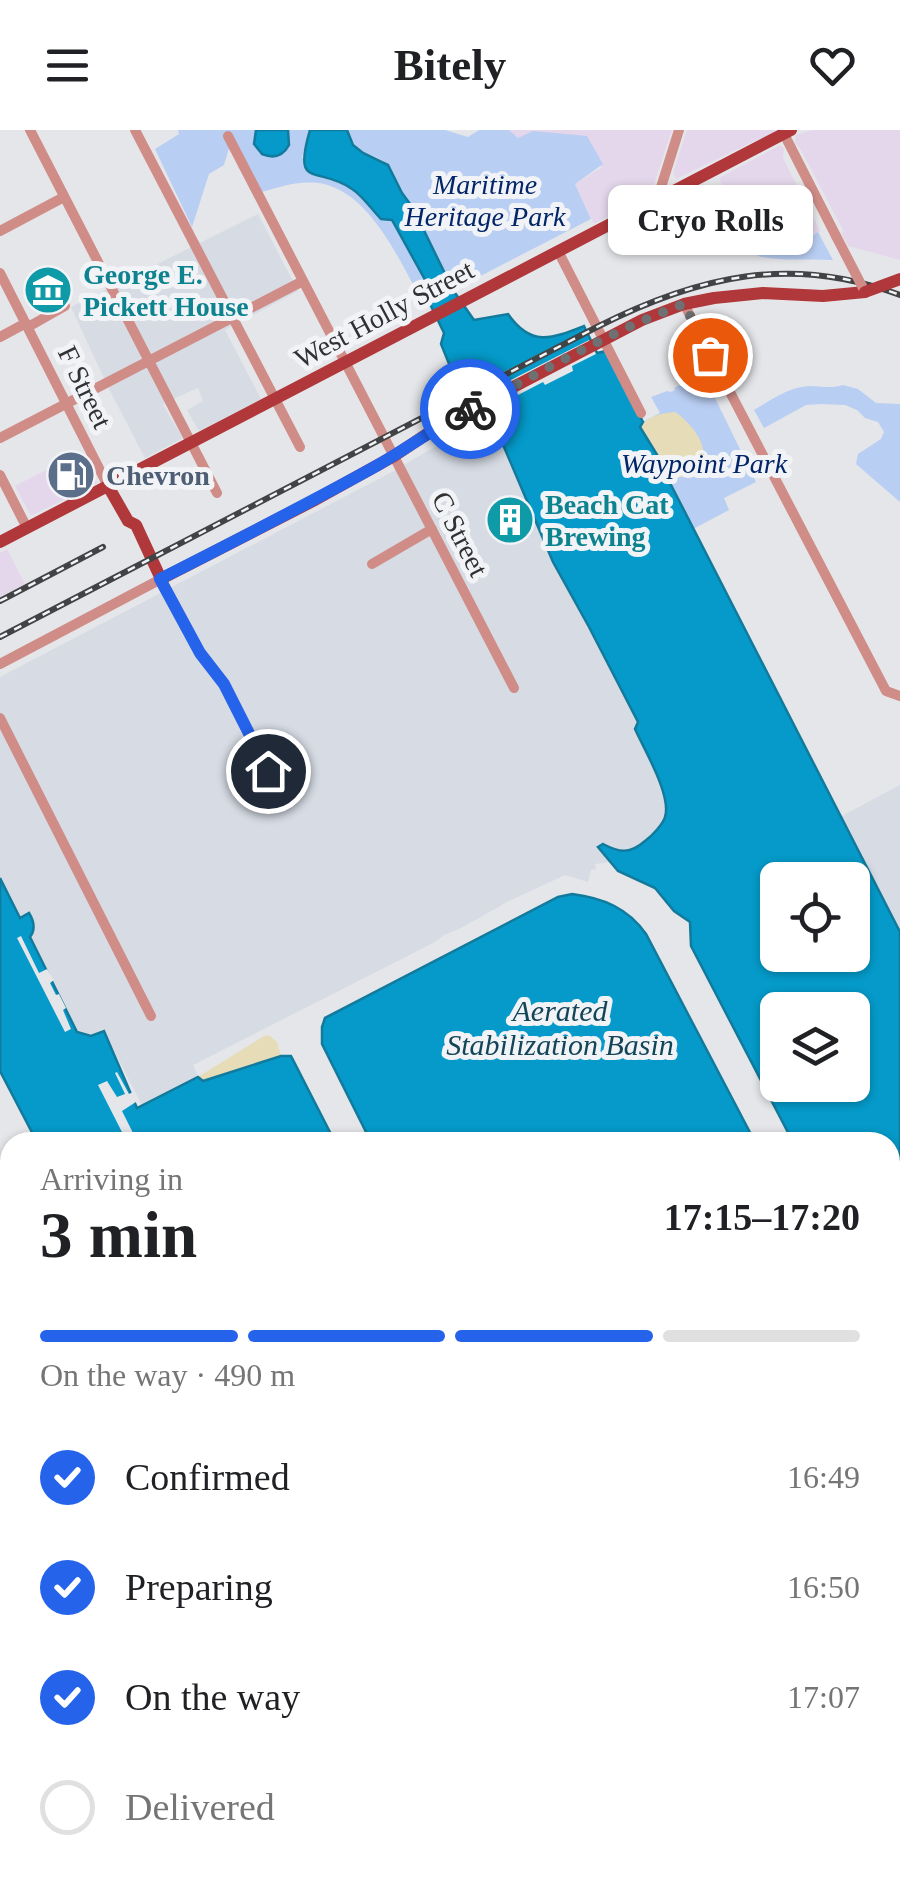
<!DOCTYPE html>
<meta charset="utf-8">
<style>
:root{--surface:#fff;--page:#f6f6f6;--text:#202124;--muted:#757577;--line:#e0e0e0;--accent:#2563eb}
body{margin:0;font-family:Georgia,serif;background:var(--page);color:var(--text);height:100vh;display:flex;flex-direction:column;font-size:38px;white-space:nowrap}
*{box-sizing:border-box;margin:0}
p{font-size:32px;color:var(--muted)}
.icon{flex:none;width:55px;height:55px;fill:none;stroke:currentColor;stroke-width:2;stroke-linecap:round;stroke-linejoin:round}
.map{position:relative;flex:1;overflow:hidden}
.drawer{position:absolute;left:0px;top:1002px;width:900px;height:752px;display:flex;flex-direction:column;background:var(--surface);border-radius:30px 30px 0 0;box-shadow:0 2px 8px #0004}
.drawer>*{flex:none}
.buttons{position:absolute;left:760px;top:732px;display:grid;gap:20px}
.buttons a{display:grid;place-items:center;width:110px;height:110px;border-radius:15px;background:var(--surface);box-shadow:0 2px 8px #0004;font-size:50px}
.pin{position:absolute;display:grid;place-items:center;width:85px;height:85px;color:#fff;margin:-42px;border:5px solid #fff;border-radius:50%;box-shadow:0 2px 10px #0007}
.courier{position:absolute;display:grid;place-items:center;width:100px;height:100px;margin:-50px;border:8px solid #2563eb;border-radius:50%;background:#fff;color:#222;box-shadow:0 2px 12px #0007}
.bubble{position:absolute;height:70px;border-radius:15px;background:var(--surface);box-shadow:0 2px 8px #0004;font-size:32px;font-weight:800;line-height:70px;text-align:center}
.summary em{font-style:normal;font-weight:800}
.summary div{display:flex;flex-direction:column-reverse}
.summary{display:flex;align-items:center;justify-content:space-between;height:170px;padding:0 40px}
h1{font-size:65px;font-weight:800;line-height:75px}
.bar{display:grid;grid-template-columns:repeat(4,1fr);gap:15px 10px;align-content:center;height:120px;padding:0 40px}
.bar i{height:12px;border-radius:8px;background:var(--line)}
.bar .selected{background:var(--accent)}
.bar p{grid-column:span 4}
ol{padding:0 40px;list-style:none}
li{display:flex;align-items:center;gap:30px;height:110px}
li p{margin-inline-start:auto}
li .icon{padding:10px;border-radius:50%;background:var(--accent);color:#fff;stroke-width:4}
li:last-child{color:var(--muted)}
li i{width:55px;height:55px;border:5px solid var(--line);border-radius:50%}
header{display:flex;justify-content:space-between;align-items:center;height:130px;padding:0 40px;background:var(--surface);font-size:45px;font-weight:800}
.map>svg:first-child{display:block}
</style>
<header><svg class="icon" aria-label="menu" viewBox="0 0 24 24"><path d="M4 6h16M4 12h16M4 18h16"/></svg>Bitely<svg class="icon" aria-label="heart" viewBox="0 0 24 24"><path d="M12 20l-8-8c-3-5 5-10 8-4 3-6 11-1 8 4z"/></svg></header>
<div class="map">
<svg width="900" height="1753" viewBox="0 0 900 1753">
<rect width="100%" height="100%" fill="#e5e6e9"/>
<path fill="#e4d7eb" d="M509,0H672L651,63L594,94L575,54L602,37L518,8Z
M687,0H775L772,7L766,10L759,9L676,49L673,43Z
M812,0H900V130L848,116L842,105L843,100L801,20L795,13L796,5Z
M780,15L784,19L783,28L820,101L812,106L778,112L773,110L754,79L734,80L719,48Z
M81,322L97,353L31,386L15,356Z
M7,419L25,454L0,467V423Z"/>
<path fill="#d6dbe4" d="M258,84L298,161L225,200L261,269L199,301L187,280L203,271L198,258L177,267L163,275L183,308L145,328L108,257L71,177Z
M482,289L504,317L553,432L589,497L638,592L635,599L667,669L665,688L647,710L628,722H619L603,715L598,716L610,732L595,734L596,739L591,740L588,752L565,745L509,771L461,798L444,805L435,812L193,935L198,947L143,978L105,902L91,906L77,903L29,806L33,803L34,791L29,784L20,788L0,748V547L392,342Z
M900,655V802L840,687Z"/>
<path fill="#b9cef3" d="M178,0H310L302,27L317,47C349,52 360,66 381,89L392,90L434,166L431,176L426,178C402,137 374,66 324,54C301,49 276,58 255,64L230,15L224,35L209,44L192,97L155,19L179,4Z
M347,0H445L468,7L479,0H509L518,8L533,1L587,6L603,34L575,54L591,89L453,160C437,127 421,94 402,62C397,54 394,40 387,34C368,18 360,32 347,0Z
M722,55L734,80L745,75L754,79L773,110L778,112L812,106L818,102L833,130C807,128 782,132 758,126L746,110L718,88H705L692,71Z
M695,227L756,352L724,368L729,380L693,399L640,297L643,292L660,283L651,267L667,261L671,262L675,260L674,258L688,251L691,252L696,250L699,242L692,228Z
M843,255L858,259L876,273L900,274V372L856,334L858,324L881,309L884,302L878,292L865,288L857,280L845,275L821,274L806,275L764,298L754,280C771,270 789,257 809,256C821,256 830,259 843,255Z"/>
<path fill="#e6ddb8" d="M675,282C692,293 719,326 692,342C686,346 676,348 669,351L667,341L640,297C648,286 662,283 675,282Z
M269,905L277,912L281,926L202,951L198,947L264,906Z"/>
<path fill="#059ac9" stroke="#127a9c" stroke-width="2.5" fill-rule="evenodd" d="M256,0H288L289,15C283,26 274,29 262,24L254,14Z
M310,0H347L353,15L363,23L388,35L402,63L413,78L453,160L474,190L508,184C531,217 551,209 584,196L597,223L606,221L643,292L640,297L667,341L669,351L900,802V1753H0V1417L10,1406V1745H890V1012H793L691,816L690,792L674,781L655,758L618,741L598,717L603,714C620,723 630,724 645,711C652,706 663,694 665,687C672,666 644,619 635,599L638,592L589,497L553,432L504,317L460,261L441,214L444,203L430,174L434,166L392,90L381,89C372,80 363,66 352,59C318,35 292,61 310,0ZM778,750H852V825H778ZM778,880H852V955H778Z
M0,748L20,788L29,783C34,791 36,799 30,807L77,902L91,906L104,901L137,978L198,947L203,951L281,926H291L335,1012H37L0,941Z
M572,764C603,768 628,778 646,804L755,1012H371L322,914V897L325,888L558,767Z
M0,1231L10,1234V1347L0,1343Z"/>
<path fill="#e5e6e9" d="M584,201L586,205L461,270L457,266Z
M589,210L596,224L572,236L573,241L545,255L543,252L474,288L464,274Z
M21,806L39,843L47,839L54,850L50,853L56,865L59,864L66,878L63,880L71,899L65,902L17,808Z
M117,942L129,964L135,961L139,970L122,981L133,1003L124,1006L98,955L107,951L117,967L125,964L115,943Z"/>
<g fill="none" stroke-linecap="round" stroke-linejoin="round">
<path stroke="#d08d88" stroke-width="10" d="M30,0L217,363
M135,0L300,317
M782,0L836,106
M228,6L514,558
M657,70L679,0
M0,101L64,67
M558,121L641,283
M0,143L108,356
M684,174L886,561L900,566
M28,197L65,176
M0,207L26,193
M0,308L303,151
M0,345L27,398
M372,434L432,399
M0,534L161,449L200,523L224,554L284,670
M0,588L151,886
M0,1083V1085"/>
<path stroke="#b0373a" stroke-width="12" d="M108,356L128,391L136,395L161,449L313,371L394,326L442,294L642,190L684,174L714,168L763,163L823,166L865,162
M0,412L791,0"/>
<g stroke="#424344" stroke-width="6">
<path id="rail" d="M0,471L103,417
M0,507L597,197C698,146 791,124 900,165"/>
</g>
<use href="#rail" stroke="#f2f3f6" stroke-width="2.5" stroke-dasharray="8" stroke-linecap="butt"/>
<path stroke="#d08d88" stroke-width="10" d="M836,106L865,162"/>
<path stroke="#b0373a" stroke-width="12" d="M865,162L900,149"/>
</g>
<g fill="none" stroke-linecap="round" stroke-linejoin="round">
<path stroke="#6f7072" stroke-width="10" stroke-dasharray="0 18" d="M470,279C540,243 609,202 684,174L710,225"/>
<path stroke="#2563eb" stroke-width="12" d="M268,641L224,554L200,523L160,449C233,412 306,375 378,335C409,317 438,296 470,279"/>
</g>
<defs>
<g id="museum-disc" transform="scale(2.5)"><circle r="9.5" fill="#0f9aa8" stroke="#f2f3f6"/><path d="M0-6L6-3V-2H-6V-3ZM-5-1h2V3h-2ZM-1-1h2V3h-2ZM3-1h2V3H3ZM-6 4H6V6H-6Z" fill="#fff"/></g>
<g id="fuel-disc" transform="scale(2.5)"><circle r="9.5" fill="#5c6f8a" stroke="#f2f3f6"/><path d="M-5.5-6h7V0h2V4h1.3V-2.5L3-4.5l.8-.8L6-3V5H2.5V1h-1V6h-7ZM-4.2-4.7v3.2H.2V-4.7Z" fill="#fff"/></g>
<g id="building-disc" transform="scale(2.5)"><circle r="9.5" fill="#0f9aa8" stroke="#f2f3f6"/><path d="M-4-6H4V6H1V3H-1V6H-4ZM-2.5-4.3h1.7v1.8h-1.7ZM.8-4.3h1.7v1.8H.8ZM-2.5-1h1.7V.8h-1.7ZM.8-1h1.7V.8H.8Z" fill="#fff"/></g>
</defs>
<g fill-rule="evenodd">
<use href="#museum-disc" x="48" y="160"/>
<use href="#fuel-disc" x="71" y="345"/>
<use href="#building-disc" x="510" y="390"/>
</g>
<g text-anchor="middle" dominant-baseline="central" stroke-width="10" stroke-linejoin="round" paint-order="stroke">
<g font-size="28" font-style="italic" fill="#022669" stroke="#f2f3f6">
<text x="485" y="54">Maritime<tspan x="485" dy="32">Heritage Park</tspan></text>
<text x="704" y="333">Waypoint Park</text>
</g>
<g font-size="28" font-weight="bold" fill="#0d838f" stroke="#f2f3f6" text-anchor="start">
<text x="83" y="144">George E.<tspan x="83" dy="32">Pickett House</tspan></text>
<text x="545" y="374">Beach Cat<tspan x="545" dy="32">Brewing</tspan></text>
</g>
<g font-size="28" fill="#303132" stroke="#f2f3f6">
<text transform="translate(384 184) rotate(-28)">West Holly Street</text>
<text transform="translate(85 257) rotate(64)">F Street</text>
<text transform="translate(460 404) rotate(63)">C Street</text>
</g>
<g font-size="28" font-weight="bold" fill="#4e5e75" stroke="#f2f3f6" text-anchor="start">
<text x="106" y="345">Chevron</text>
</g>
<g font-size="30" font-style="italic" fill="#134559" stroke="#f2f3f6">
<text x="560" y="880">Aerated<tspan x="560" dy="34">Stabilization Basin</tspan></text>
</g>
</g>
</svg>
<div class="buttons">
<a><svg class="icon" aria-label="locate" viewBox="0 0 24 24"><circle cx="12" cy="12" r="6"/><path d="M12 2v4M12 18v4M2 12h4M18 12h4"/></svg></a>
<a><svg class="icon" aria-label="layers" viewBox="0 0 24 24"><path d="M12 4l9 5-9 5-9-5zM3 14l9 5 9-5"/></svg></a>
</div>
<div class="pin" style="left:710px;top:225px;background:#ea580c"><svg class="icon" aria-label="bag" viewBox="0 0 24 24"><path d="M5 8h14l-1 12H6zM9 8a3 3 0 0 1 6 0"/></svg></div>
<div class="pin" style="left:268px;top:641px;background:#1f2937"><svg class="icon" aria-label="home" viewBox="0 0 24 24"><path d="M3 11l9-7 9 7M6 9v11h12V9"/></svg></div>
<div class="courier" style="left:470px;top:279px"><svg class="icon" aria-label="bike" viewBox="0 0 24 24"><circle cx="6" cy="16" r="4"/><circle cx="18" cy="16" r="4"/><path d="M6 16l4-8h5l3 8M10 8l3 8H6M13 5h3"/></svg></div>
<div class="bubble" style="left:608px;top:55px;width:205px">Cryo Rolls</div>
<section class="drawer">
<div class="summary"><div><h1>3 min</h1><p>Arriving in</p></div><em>17:15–17:20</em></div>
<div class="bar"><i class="selected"></i><i class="selected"></i><i class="selected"></i><i></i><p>On the way · 490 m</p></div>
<ol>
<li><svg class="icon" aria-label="check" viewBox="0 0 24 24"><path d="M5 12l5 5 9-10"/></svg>Confirmed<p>16:49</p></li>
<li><svg class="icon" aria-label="check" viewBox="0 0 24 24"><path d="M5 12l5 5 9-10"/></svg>Preparing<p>16:50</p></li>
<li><svg class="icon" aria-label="check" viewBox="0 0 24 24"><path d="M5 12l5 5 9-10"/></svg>On the way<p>17:07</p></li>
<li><i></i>Delivered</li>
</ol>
</section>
</div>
